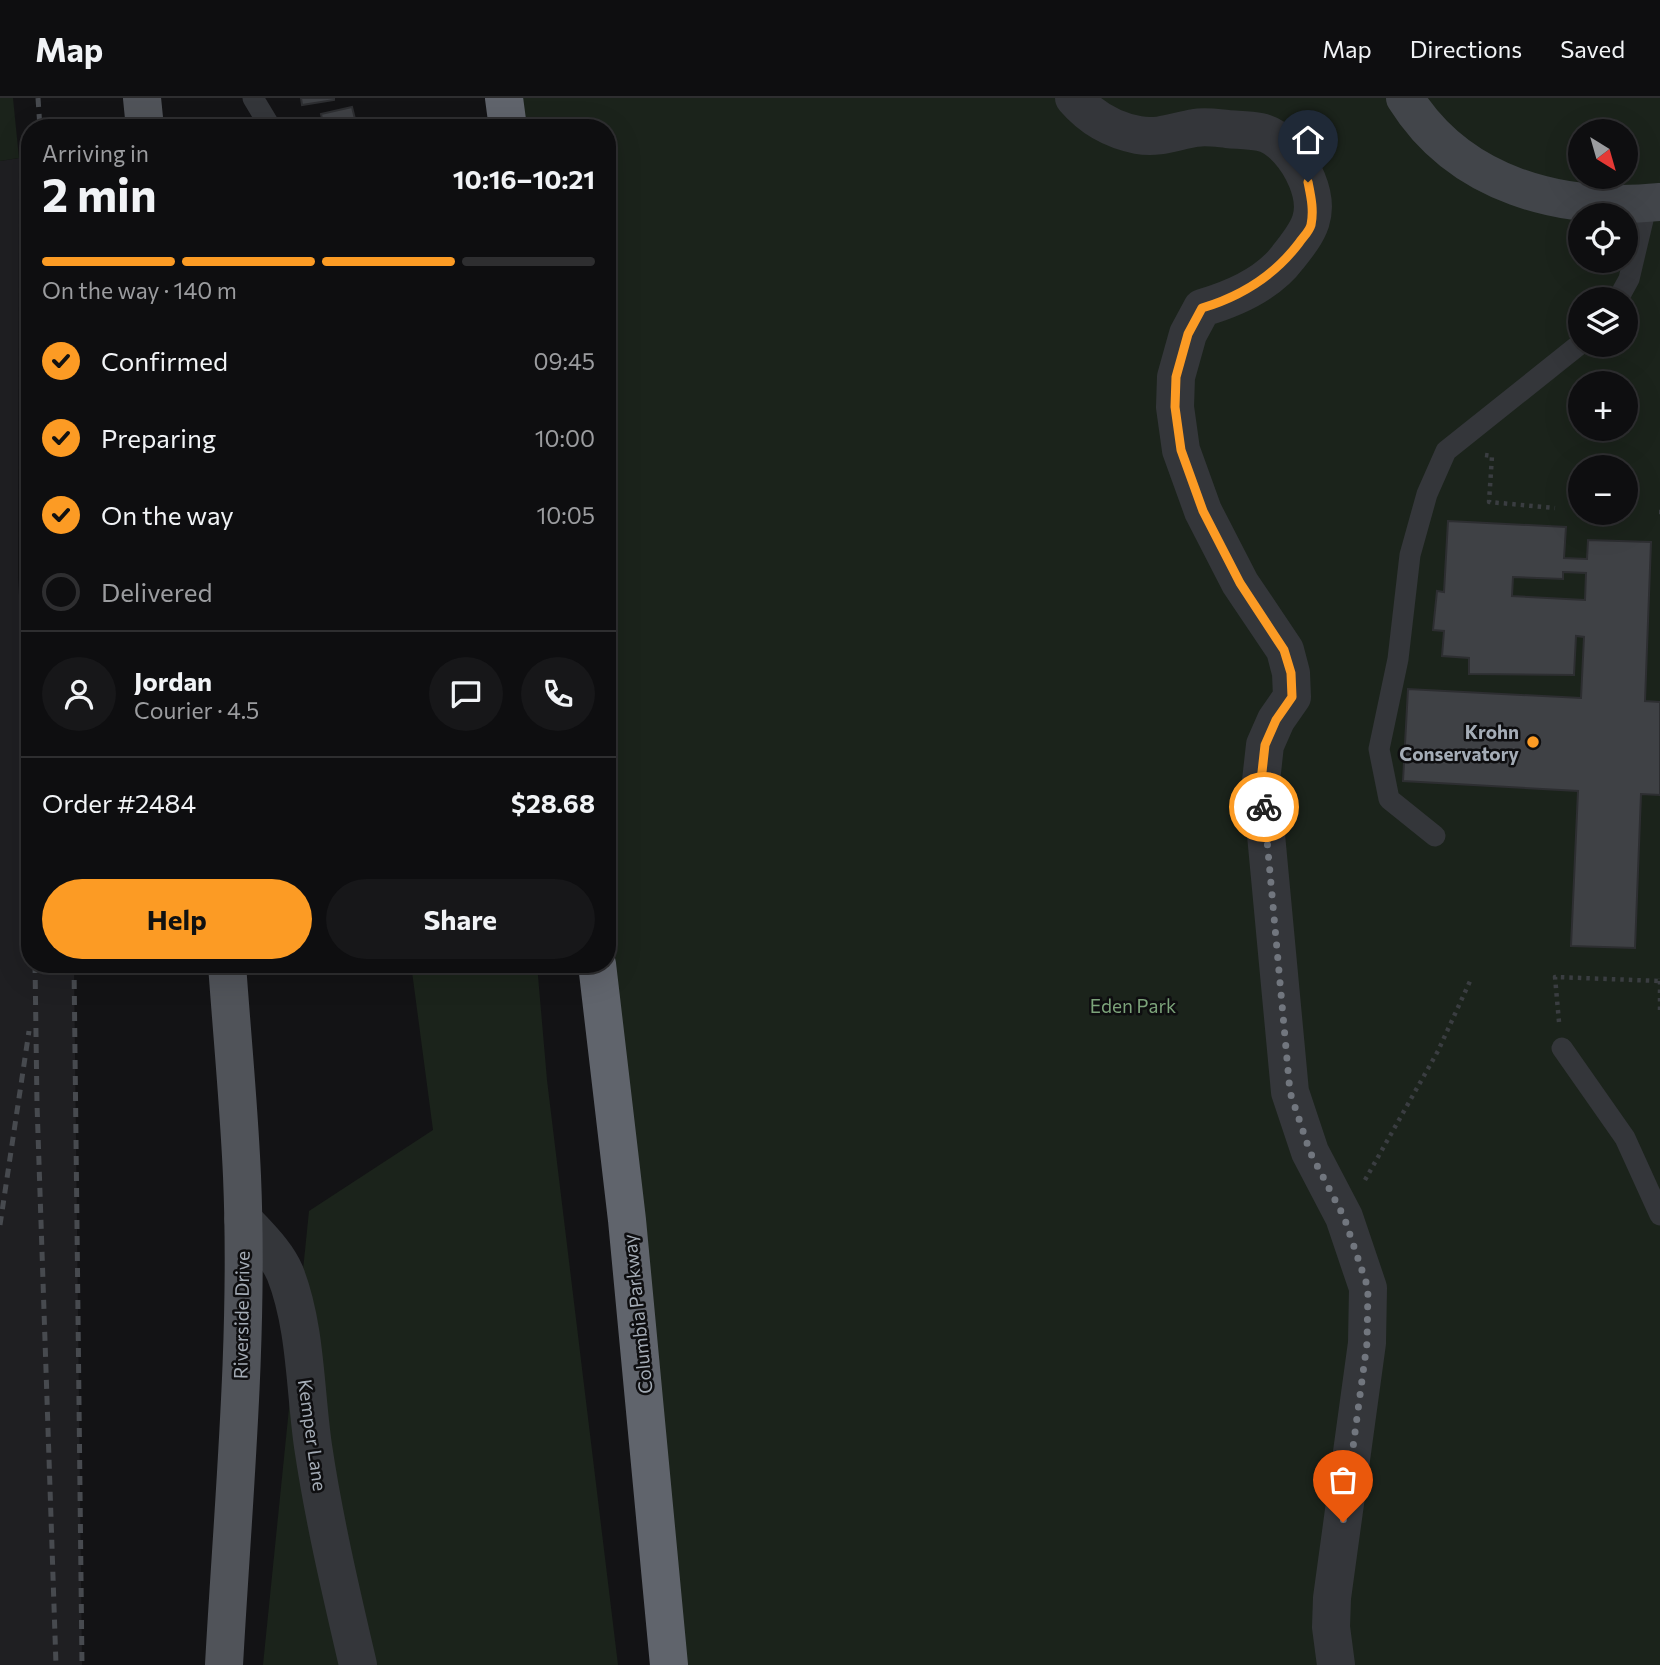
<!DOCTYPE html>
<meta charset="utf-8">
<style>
:root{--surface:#0e0e10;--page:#171719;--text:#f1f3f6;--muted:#9b9c9f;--line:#2e2e30;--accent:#fc9b24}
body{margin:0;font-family:Commissioner,sans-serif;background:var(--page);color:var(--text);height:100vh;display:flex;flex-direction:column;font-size:26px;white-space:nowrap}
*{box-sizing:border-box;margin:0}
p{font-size:23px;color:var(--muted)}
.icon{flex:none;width:38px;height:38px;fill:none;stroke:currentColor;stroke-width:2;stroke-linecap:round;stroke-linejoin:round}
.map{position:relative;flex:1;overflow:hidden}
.side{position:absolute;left:21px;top:21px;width:595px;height:854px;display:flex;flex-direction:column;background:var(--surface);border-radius:28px;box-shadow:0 7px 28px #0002,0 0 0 2px var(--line)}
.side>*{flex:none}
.needle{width:46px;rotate:143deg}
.tools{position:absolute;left:1568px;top:21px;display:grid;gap:14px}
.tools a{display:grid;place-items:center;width:70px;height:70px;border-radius:50%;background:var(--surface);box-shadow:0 7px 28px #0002,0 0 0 2px var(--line);font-size:35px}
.pin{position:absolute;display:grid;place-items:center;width:60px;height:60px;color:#fff;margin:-72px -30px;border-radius:50% 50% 50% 0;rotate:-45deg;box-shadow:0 0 7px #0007}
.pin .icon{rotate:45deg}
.courier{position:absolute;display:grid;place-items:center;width:70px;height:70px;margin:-35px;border:5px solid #fc9b24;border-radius:50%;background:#fff;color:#222;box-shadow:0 2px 9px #0007}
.head em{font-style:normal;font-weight:700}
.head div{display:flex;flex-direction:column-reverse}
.head{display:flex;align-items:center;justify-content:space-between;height:119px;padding:0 21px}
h1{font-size:46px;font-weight:700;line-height:52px}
.bar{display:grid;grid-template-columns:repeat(4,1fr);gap:10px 7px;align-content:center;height:84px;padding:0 21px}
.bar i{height:9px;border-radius:5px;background:var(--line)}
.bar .selected{background:var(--accent)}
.bar p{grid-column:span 4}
.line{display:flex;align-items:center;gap:18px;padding:0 21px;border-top:2px solid var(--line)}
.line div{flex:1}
.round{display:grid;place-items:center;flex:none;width:74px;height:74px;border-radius:37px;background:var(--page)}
ol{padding:0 21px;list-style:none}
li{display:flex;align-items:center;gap:21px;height:77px}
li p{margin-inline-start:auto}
li .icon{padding:7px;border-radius:50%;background:var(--accent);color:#111;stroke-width:4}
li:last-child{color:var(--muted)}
li i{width:38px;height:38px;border:4px solid var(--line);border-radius:50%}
.button{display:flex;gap:14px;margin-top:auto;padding:14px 21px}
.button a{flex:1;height:80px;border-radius:42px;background:var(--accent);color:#111;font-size:28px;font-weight:700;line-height:80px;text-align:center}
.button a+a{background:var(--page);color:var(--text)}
header{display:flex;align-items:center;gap:42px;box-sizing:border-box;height:98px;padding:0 35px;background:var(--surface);border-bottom:2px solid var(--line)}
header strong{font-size:33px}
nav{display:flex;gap:38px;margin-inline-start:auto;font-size:24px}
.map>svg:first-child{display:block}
</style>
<header>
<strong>Map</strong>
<nav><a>Map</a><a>Directions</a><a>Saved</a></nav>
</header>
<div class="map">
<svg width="1660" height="1567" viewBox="0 0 1660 1567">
<rect width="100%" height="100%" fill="#131315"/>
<path fill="#1f1f22" d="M19,60L18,480L26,614L30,631V866H74L82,1567H0V63Z"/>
<path fill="#1b231b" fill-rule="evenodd" d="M0,0H13L19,60L0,63Z
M504,0H1660V1567H669L607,866V30H508ZM1580,33H1626V79H1580ZM1580,117H1626V163H1580ZM1580,201H1626V247H1580ZM1580,285H1626V331H1580ZM1580,369H1626V415H1580Z
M411,866H537L547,982L618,1567H263L309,1113L433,1032Z"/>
<path fill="#3f4145" stroke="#2d2e31" stroke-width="2" fill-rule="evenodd" d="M301,0H334V2L302,7Z
M352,9L357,29L391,22L393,30H324L321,16Z
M1448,423L1566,429L1564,460L1587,461L1588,442L1651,444L1645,603L1660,604V697L1641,696L1635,850L1571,848L1578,693L1403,683L1408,591L1581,600L1584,539L1576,538L1574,577L1469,576V560L1442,558L1444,533L1433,532L1437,493L1444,494ZM1563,474L1586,475L1585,502L1512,498L1513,479L1563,481Z"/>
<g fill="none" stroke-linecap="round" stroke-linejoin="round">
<path stroke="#3a3d41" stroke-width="4.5" stroke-dasharray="3.5 5" stroke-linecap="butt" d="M1485,357L1492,358L1489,404L1555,410
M1659,414H1660
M1660,883V913
M1559,924L1555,879L1660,883V880
M1365,1082L1438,953L1471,881"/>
<path stroke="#34363a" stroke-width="21" d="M253,0L271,30
M1618,201L1629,181L1647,105
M1435,738L1389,701L1379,651L1398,561L1410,457L1427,396L1446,353L1580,246
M1562,950L1625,1040L1660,1117"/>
<path stroke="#34363a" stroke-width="38" d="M1074,0C1091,20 1112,32 1138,37C1159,41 1176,33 1195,30C1205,28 1217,30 1227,31C1238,32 1249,32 1260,34C1281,38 1299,62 1307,82C1321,116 1309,133 1288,159C1268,186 1233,201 1202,210L1188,236L1176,279L1175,309L1181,352L1203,413L1240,485L1285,552L1291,575L1292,599L1276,622L1265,647L1261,683L1290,994L1310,1054L1344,1119L1368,1190L1367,1245L1332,1500L1331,1529L1336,1567
M243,1121C258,1138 276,1154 285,1175C306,1228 305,1293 313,1348C324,1422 341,1494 358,1567"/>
<path stroke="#42454a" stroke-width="38" d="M1405,0C1460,88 1562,114 1660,104"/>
<path stroke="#505359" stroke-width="38" d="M142,0L145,30
M224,1567C233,1405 249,1241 242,1078C239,1008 232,937 227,866"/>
<path stroke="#60646c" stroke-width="38" d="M504,0L508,30
M597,866L627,1122L669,1567"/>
<path stroke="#474a4f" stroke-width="5" stroke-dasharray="9 7" stroke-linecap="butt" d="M38,0L40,30
M35,866L37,1006L56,1567
M74,866L82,1567
M0,1127L29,933"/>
</g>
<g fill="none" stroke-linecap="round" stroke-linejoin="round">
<path stroke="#71767e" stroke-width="7" stroke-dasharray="0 12.6" d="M1264,709L1290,994L1310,1054L1344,1119L1368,1190L1367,1245L1343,1424"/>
<path stroke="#fc9b24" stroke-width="9" d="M1264,709L1261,683L1265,647L1276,622L1292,599L1291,575L1284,552L1240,485L1203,413L1181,352L1175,309L1176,279L1188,236L1202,210C1242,198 1274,178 1299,145C1303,139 1309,134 1311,127C1314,112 1311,99 1308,84"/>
</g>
<circle fill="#fc9b24" stroke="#0e0e10" stroke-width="2.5" cx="1533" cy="644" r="7"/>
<g text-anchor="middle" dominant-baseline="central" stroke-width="5" stroke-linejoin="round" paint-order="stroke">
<g font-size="19" font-weight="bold" fill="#a4acb6" stroke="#0e0e10" text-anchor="end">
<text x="1519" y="633">Krohn<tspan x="1519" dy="22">Conservatory</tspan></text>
</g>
<g font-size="19" fill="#7ca37a" stroke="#0e0e10">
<text x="1133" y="907">Eden Park</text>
</g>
<g font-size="19" fill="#a4acb6" stroke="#0e0e10">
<text transform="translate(637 1216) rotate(-96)">Columbia Parkway</text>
<text transform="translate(241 1217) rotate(-89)">Riverside Drive</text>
<text transform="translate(313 1337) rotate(82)">Kemper Lane</text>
</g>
</g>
</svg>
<div class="tools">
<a><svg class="needle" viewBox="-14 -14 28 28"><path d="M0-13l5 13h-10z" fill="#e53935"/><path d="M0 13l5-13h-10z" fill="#9b9c9f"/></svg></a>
<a><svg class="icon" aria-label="locate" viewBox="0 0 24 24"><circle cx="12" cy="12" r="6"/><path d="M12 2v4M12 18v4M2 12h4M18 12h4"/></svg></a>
<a><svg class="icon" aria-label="layers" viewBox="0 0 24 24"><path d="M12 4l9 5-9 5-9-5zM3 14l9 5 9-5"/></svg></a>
<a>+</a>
<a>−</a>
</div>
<div class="pin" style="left:1343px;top:1424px;background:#ea580c"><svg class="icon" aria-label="bag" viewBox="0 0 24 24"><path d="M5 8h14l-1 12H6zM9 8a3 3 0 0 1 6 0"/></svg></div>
<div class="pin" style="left:1308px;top:84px;background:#1f2937"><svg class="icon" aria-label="home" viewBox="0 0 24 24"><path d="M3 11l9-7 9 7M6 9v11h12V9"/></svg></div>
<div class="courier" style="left:1264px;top:709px"><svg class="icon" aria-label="bike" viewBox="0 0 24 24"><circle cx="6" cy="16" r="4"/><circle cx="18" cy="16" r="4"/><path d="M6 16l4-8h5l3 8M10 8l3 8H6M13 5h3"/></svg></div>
<section class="side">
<div class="head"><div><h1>2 min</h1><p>Arriving in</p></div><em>10:16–10:21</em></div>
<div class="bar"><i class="selected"></i><i class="selected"></i><i class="selected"></i><i></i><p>On the way · 140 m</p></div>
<ol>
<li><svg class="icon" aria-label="check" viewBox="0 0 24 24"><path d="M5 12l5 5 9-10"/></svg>Confirmed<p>09:45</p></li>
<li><svg class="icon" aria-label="check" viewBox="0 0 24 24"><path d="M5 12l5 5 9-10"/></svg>Preparing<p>10:00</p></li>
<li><svg class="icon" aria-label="check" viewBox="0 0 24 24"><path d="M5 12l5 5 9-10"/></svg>On the way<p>10:05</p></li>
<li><i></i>Delivered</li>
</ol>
<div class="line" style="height:126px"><a class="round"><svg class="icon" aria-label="person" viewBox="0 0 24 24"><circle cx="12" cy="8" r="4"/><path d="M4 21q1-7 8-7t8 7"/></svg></a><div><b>Jordan</b><p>Courier · 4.5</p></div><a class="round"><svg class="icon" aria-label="chat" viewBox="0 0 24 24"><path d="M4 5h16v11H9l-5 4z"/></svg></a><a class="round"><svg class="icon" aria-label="phone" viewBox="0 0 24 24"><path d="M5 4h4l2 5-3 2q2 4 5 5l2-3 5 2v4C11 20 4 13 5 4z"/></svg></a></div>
<div class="line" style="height:91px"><div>Order #2484</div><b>$28.68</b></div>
<div class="button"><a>Help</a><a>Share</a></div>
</section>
</div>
